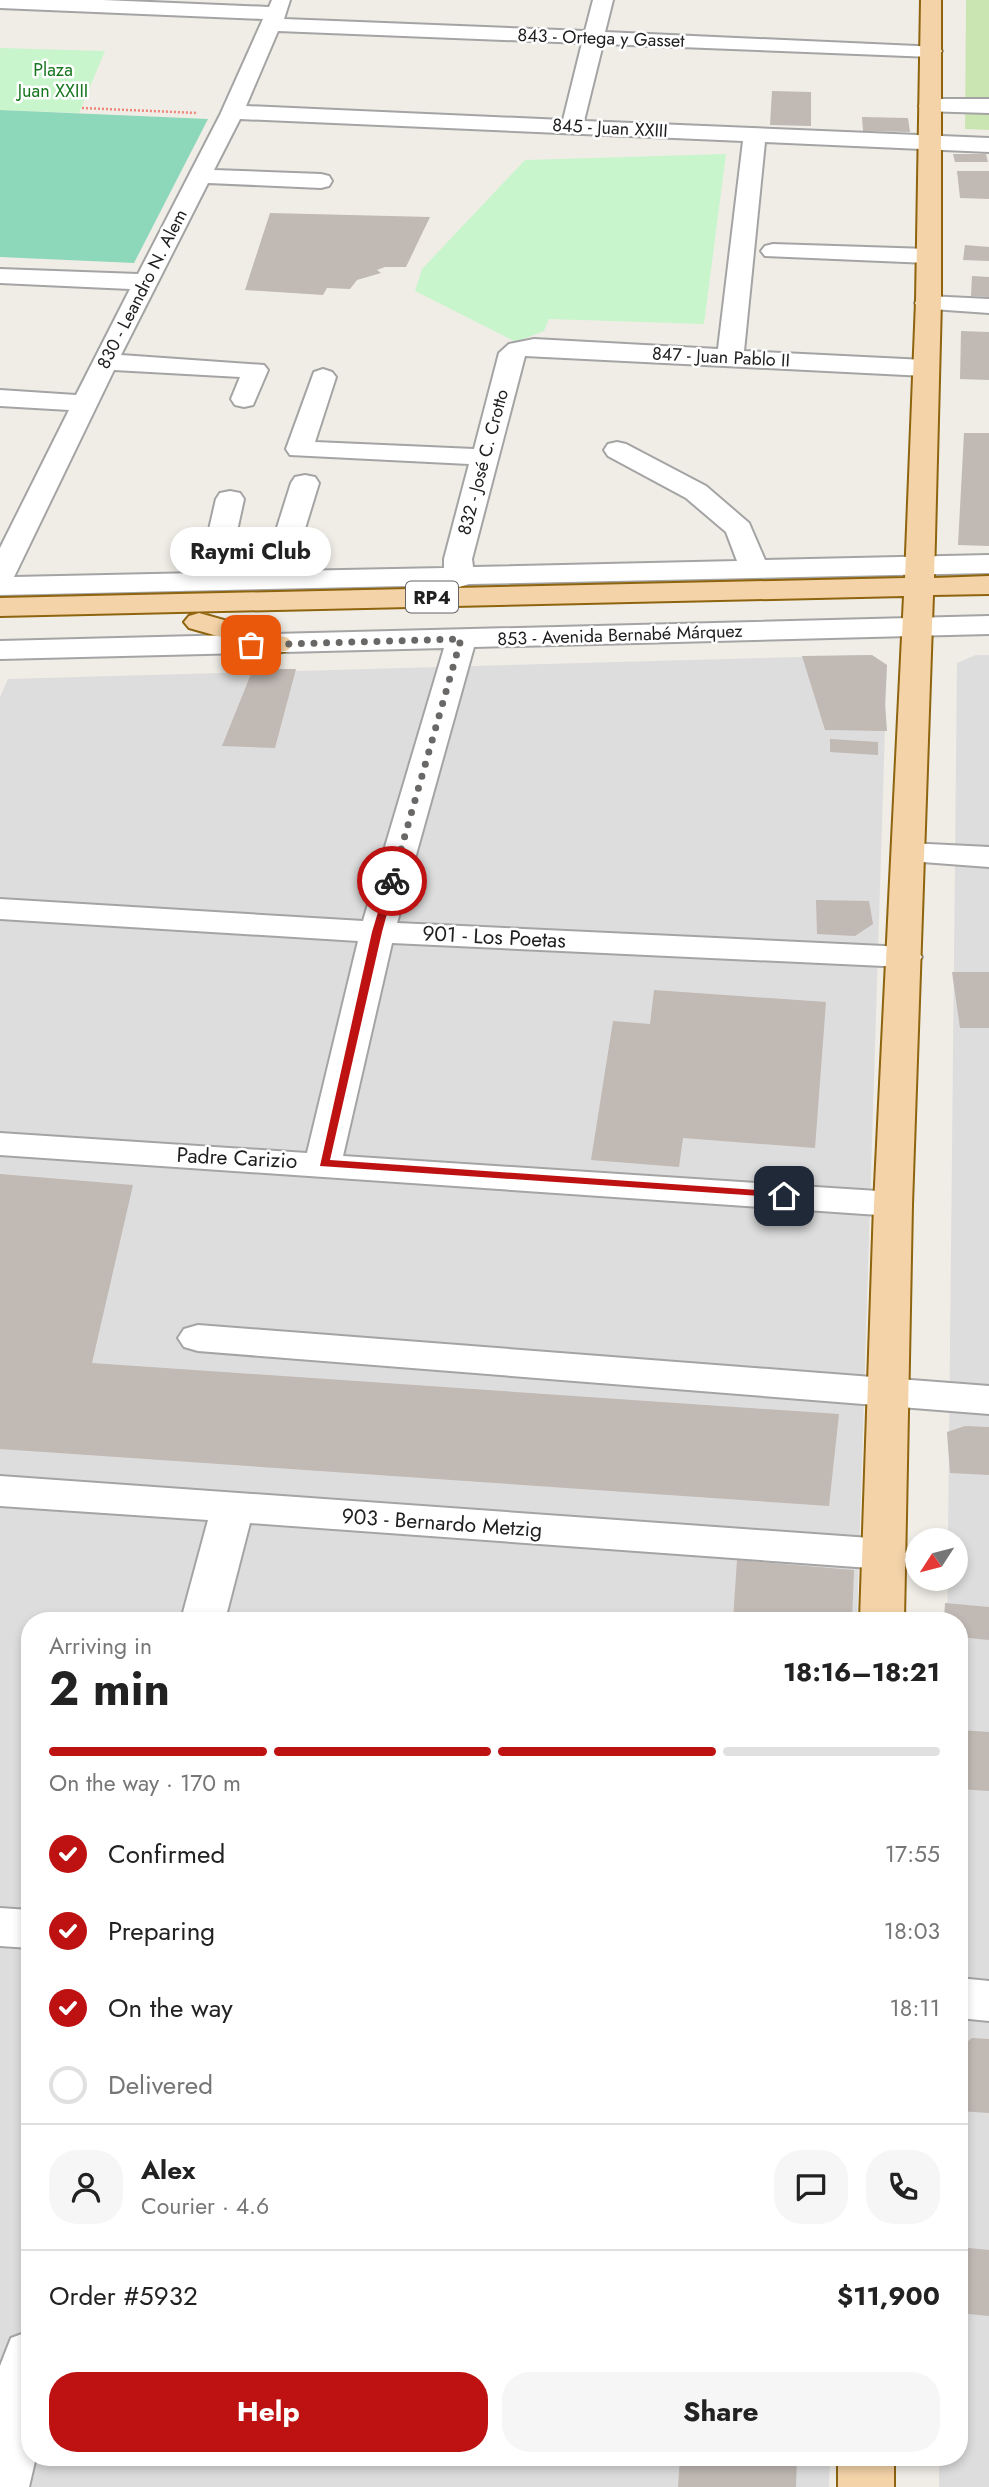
<!DOCTYPE html>
<meta charset="utf-8">
<style>
:root{--surface:#fff;--page:#f6f6f6;--text:#222;--muted:#767676;--line:#e0e0e0;--accent:#be1212}
body{margin:0;font-family:Jost,sans-serif;background:var(--page);color:var(--text);height:100vh;display:flex;flex-direction:column;font-size:26px;white-space:nowrap}
*{box-sizing:border-box;margin:0}
p{font-size:23px;color:var(--muted)}
.icon{flex:none;width:38px;height:38px;fill:none;stroke:currentColor;stroke-width:2;stroke-linecap:round;stroke-linejoin:round}
.map{position:relative;flex:1;overflow:hidden}
.sheet{position:absolute;left:21px;top:1612px;width:947px;height:854px;display:flex;flex-direction:column;background:var(--surface);border-radius:28px;box-shadow:0 4px 10px #0003}
.sheet>*{flex:none}
.needle{width:46px;rotate:234deg}
.controls{position:absolute;left:905px;top:1528px;display:grid;gap:14px}
.controls a{display:grid;place-items:center;width:63px;height:63px;border-radius:50%;background:var(--surface);box-shadow:0 4px 10px #0003;font-size:35px}
.pin{position:absolute;display:grid;place-items:center;width:60px;height:60px;color:#fff;margin:-30px;border-radius:14px;box-shadow:0 4px 10px #0006}
.courier{position:absolute;display:grid;place-items:center;width:70px;height:70px;margin:-35px;border:5px solid #be1212;border-radius:50%;background:#fff;color:#222;box-shadow:0 2px 9px #0007}
.bubble{position:absolute;height:49px;border-radius:24px;background:var(--surface);box-shadow:0 4px 10px #0003;font-size:23px;font-weight:700;line-height:49px;text-align:center}
.headline em{font-style:normal;font-weight:700}
.headline div{display:flex;flex-direction:column-reverse}
.headline{display:flex;align-items:center;justify-content:space-between;height:119px;padding:0 28px}
h1{font-size:46px;font-weight:700;line-height:52px}
.bar{display:grid;grid-template-columns:repeat(4,1fr);gap:10px 7px;align-content:center;height:84px;padding:0 28px}
.bar i{height:9px;border-radius:5px;background:var(--line)}
.bar .selected{background:var(--accent)}
.bar p{grid-column:span 4}
.line{display:flex;align-items:center;gap:18px;padding:0 28px;border-top:2px solid var(--line)}
.line div{flex:1}
.round{display:grid;place-items:center;flex:none;width:74px;height:74px;border-radius:28px;background:var(--page)}
ol{padding:0 28px;list-style:none}
li{display:flex;align-items:center;gap:21px;height:77px}
li p{margin-inline-start:auto}
li .icon{padding:7px;border-radius:50%;background:var(--accent);color:#fff;stroke-width:4}
li:last-child{color:var(--muted)}
li i{width:38px;height:38px;border:4px solid var(--line);border-radius:50%}
.cta{display:flex;gap:14px;margin-top:auto;padding:14px 28px}
.cta a{flex:1;height:80px;border-radius:28px;background:var(--accent);color:#fff;font-size:28px;font-weight:700;line-height:80px;text-align:center}
.cta a+a{background:var(--page);color:var(--text)}
.map>svg:first-child{display:block}
</style>
<div class="map">
<svg width="989" height="2487" viewBox="0 0 989 2487">
<rect width="100%" height="100%" fill="#f0ede7"/>
<path fill="#dedddd" d="M872,655L887,665L857,1620H30V2457H830L829,2487H0V697L8,679Z
M976,655H989V2487H939V2457H959V1620H947L948,1579L956,1578V1540H948L957,663Z"/>
<path fill="#cbe5b2" d="M966,0H989V130L965,129Z"/>
<path fill="#c9f5cc" d="M0,48L105,51L79,113L0,110Z
M726,154L704,324L549,319L544,331L516,342L415,291L422,269L525,160Z"/>
<path fill="#8dd7ba" d="M0,110L208,119L134,263L0,257Z"/>
<path fill="#c0b9b4" d="M772,91L811,92V126L770,125Z
M862,117L908,118L910,132L863,131Z
M953,154H986L988,162H955Z
M957,171H989V199L960,198Z
M270,213L430,217L406,267H385L377,270L381,273L357,280L350,289L327,288L323,295L245,290Z
M965,245L989,247V261L963,260Z
M972,276L989,277V297L971,296Z
M961,331L989,332V380L960,379Z
M964,433H989V546L958,545Z
M872,655L887,665L885,704L887,731L825,730L802,656Z
M253,669H296L275,748L222,746Z
M830,739L878,742V755L830,752Z
M816,900L869,901L873,924L855,936L817,934Z
M952,972H989V1028H960Z
M654,990L826,1002L815,1148L683,1138L679,1167L591,1160L613,1021L650,1024Z
M0,1174L133,1185L92,1363L839,1414L829,1506L0,1449Z
M965,1426L989,1427V1475L950,1473L947,1432Z
M737,1560L854,1570L852,1620H733Z
M945,1603L989,1607V1640L959,1637V1620H944Z
M959,1730L989,1732V1791L959,1789Z
M972,2038L989,2039V2113L959,2111V2048Z
M959,2247L989,2250V2316L959,2313Z
M680,2457L797,2458L796,2487H678Z"/>
<g fill="none" stroke-linecap="round" stroke-linejoin="round">
<g stroke="#a4a4a4" stroke-width="4">
<path id="minor" d="M0,0H103L269,7L272,0H290L284,19L585,31L593,0H613L605,32L939,47L942,51L939,55L932,57L603,44L584,121L989,138V152L765,142L744,351L925,360L934,363L938,368L934,373L925,376L525,356L472,559L473,567L737,561L726,532L686,498L608,456L604,450L608,444L617,442L626,444L706,486L749,523L765,560L989,555V573L469,584L459,587L451,585L0,595V548L69,410L0,406V390L76,395L130,289L0,283V269L138,274L220,115L263,19L0,8ZM278,31L582,43L563,120L246,106ZM240,119L743,141L718,349L534,339L509,344L499,353L474,449L315,442L336,377L332,372L323,369L314,372L286,449L290,455L469,464L444,559V568L292,571L319,483L315,477L305,475L295,477L291,483L263,572H228L244,499L240,493L230,491L220,493L216,499L199,573L14,577L114,370L240,377L231,399L235,405L244,407L253,405L268,370L264,365L121,355L208,183L321,188L329,186L332,181L329,176L321,174L214,170Z
M930,99H989V113L922,111L919,106L922,101Z
M773,244L928,249L936,251L940,256L936,261L928,263L765,256L761,251L765,246Z
M927,296L989,299V313L918,308L915,303L918,298Z
M989,616V634L474,647L397,923L905,947L917,950L922,957L917,964L905,967L392,943L343,1156L893,1192L906,1196L912,1204L906,1212L893,1216L0,1155V1133L307,1153L358,941L0,919V899L363,921L444,648L0,659V641Z
M908,843L989,847V867L896,860L892,853L896,846Z
M198,1325L989,1386V1414L198,1351L184,1347L178,1338L184,1329Z
M0,1476L884,1539L899,1543L906,1554L899,1565L884,1569L250,1523L225,1620H181L208,1520L0,1506Z
M0,1908L30,1910V1948L0,1946Z
M959,1978L989,1981V2021L959,2018Z
M30,2331V2457H36L29,2487H0V2366L11,2338Z"/>
</g>
<g stroke="#8e640e" stroke-width="4">
<path id="major" d="M921,0H941V301L934,578L989,576V594L933,595L912,1205L904,1620H860L874,1205L904,596L0,616V598L905,578L916,301Z
M199,613L288,638L293,644L288,650L278,653L189,628L184,622L189,616Z
M838,2457H894V2487H838Z"/>
</g>
<path stroke="#ee867a" stroke-width="2.5" stroke-dasharray="2 2" stroke-linecap="butt" d="M82,108L198,113"/>
<use href="#minor" fill="#fff" fill-rule="evenodd"/>
<use href="#major" fill="#f4d3a8" fill-rule="evenodd"/>
</g>
<path fill="#be1212" d="M388,879L396,881L382,932L330,1160L784,1192L790,1196L788,1198L320,1166L372,932Z"/>
<g fill="none" stroke-linecap="round" stroke-linejoin="round">
<path stroke="#696866" stroke-width="7" stroke-dasharray="0 12.6" d="M251,645L461,639L392,881"/>
</g>
<g text-anchor="middle" dominant-baseline="central" stroke-width="5" stroke-linejoin="round" paint-order="stroke">
<g font-size="18" fill="#202020" stroke="#fff">
<text transform="translate(601 38) rotate(2)">843 - Ortega y Gasset</text>
<text transform="translate(610 128) rotate(3)">845 - Juan XXIII</text>
<text transform="translate(142 289) rotate(-63)">830 - Leandro N. Alem</text>
<text transform="translate(721 357) rotate(3)">847 - Juan Pablo II</text>
<text transform="translate(483 462) rotate(-75)">832 - José C. Crotto</text>
<text transform="translate(620 635) rotate(-2)">853 - Avenida Bernabé Márquez</text>
</g>
<g font-size="18" fill="#16761e" stroke="#fff">
<text x="53" y="70">Plaza<tspan x="53" dy="21">Juan XXIII</tspan></text>
</g>
<rect fill="#fff" stroke="#636363" stroke-width="2" x="406" y="581.5" width="52" height="31" rx="5"/>
<g font-size="19" font-weight="bold" fill="#202020">
<text x="432" y="597">RP4</text>
</g>
<g font-size="21" fill="#202020" stroke="#fff">
<text transform="translate(494 937) rotate(3)">901 - Los Poetas</text>
<text transform="translate(237 1158) rotate(3)">Padre Carizio</text>
<text transform="translate(442 1523) rotate(4)">903 - Bernardo Metzig</text>
</g>
</g>
</svg>
<div class="controls">
<a><svg class="needle" viewBox="-14 -14 28 28"><path d="M0-13l5 13h-10z" fill="#e53935"/><path d="M0 13l5-13h-10z" fill="#767676"/></svg></a>
</div>
<div class="pin" style="left:251px;top:645px;background:#ea580c"><svg class="icon" aria-label="bag" viewBox="0 0 24 24"><path d="M5 8h14l-1 12H6zM9 8a3 3 0 0 1 6 0"/></svg></div>
<div class="pin" style="left:784px;top:1196px;background:#1f2937"><svg class="icon" aria-label="home" viewBox="0 0 24 24"><path d="M3 11l9-7 9 7M6 9v11h12V9"/></svg></div>
<div class="courier" style="left:392px;top:881px"><svg class="icon" aria-label="bike" viewBox="0 0 24 24"><circle cx="6" cy="16" r="4"/><circle cx="18" cy="16" r="4"/><path d="M6 16l4-8h5l3 8M10 8l3 8H6M13 5h3"/></svg></div>
<div class="bubble" style="left:170px;top:527px;width:161px">Raymi Club</div>
<section class="sheet">
<div class="headline"><div><h1>2 min</h1><p>Arriving in</p></div><em>18:16–18:21</em></div>
<div class="bar"><i class="selected"></i><i class="selected"></i><i class="selected"></i><i></i><p>On the way · 170 m</p></div>
<ol>
<li><svg class="icon" aria-label="check" viewBox="0 0 24 24"><path d="M5 12l5 5 9-10"/></svg>Confirmed<p>17:55</p></li>
<li><svg class="icon" aria-label="check" viewBox="0 0 24 24"><path d="M5 12l5 5 9-10"/></svg>Preparing<p>18:03</p></li>
<li><svg class="icon" aria-label="check" viewBox="0 0 24 24"><path d="M5 12l5 5 9-10"/></svg>On the way<p>18:11</p></li>
<li><i></i>Delivered</li>
</ol>
<div class="line" style="height:126px"><a class="round"><svg class="icon" aria-label="person" viewBox="0 0 24 24"><circle cx="12" cy="8" r="4"/><path d="M4 21q1-7 8-7t8 7"/></svg></a><div><b>Alex</b><p>Courier · 4.6</p></div><a class="round"><svg class="icon" aria-label="chat" viewBox="0 0 24 24"><path d="M4 5h16v11H9l-5 4z"/></svg></a><a class="round"><svg class="icon" aria-label="phone" viewBox="0 0 24 24"><path d="M5 4h4l2 5-3 2q2 4 5 5l2-3 5 2v4C11 20 4 13 5 4z"/></svg></a></div>
<div class="line" style="height:91px"><div>Order #5932</div><b>$11,900</b></div>
<div class="cta"><a>Help</a><a>Share</a></div>
</section>
</div>
